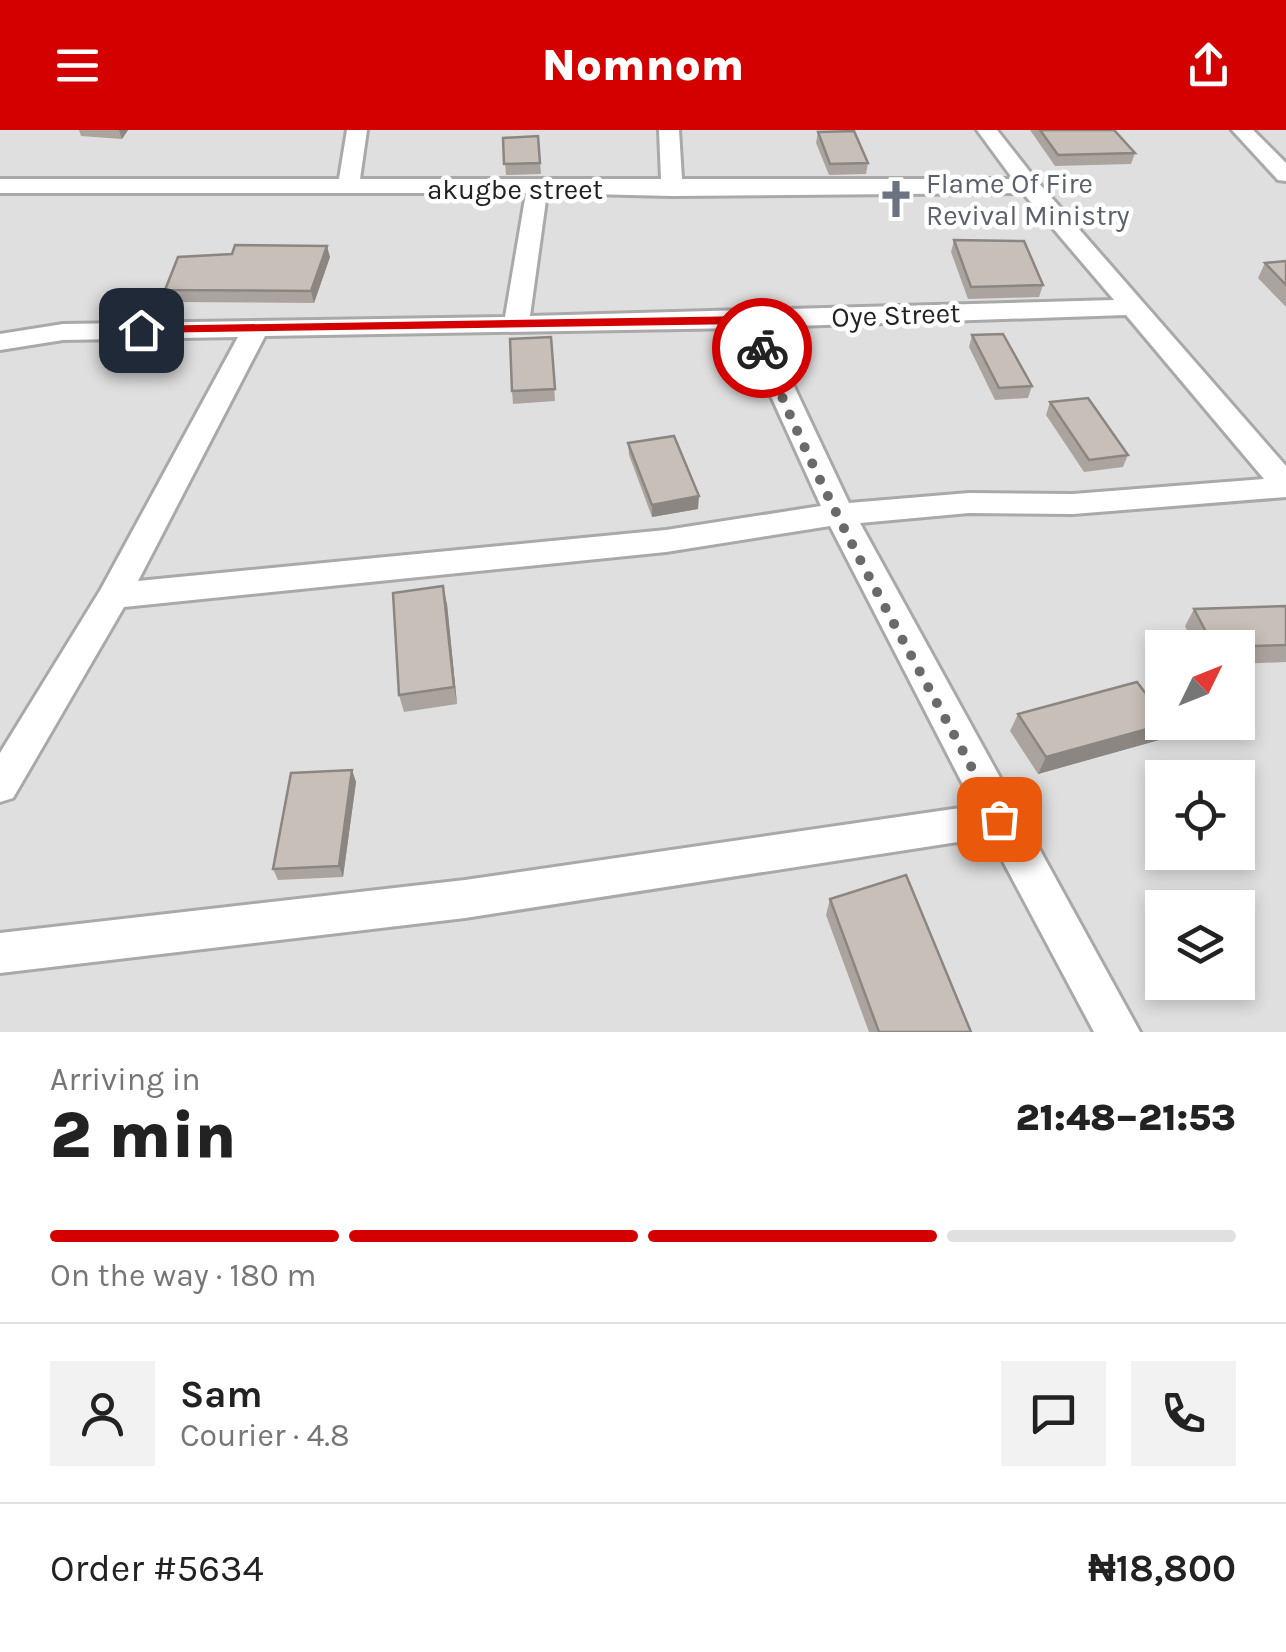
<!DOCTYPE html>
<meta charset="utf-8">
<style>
:root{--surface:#fff;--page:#f2f2f2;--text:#222;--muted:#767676;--line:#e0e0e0;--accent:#d40000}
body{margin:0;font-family:Karla,sans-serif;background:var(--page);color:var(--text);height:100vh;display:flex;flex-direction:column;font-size:38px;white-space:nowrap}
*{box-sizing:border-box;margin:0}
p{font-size:32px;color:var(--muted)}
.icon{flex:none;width:55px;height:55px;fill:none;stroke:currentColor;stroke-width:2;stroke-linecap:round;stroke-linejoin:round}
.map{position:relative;height:902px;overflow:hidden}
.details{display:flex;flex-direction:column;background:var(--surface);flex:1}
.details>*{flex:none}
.needle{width:65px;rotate:47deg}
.fabs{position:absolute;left:1145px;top:500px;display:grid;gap:20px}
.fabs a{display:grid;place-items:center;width:110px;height:110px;border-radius:0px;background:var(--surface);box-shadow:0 5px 15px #0003;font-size:50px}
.pin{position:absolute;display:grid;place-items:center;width:85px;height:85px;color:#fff;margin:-42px;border-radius:20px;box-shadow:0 5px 15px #0006}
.courier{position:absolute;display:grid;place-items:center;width:100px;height:100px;margin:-50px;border:8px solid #d40000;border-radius:50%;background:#fff;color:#222;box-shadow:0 2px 12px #0007}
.headline em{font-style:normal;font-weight:800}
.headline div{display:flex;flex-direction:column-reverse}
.headline{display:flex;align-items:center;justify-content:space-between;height:170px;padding:0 50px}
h1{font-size:65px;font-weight:800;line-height:75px}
.bar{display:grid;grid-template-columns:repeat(4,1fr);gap:15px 10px;align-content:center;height:120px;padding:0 50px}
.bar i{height:12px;border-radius:8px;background:var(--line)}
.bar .active{background:var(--accent)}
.bar p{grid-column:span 4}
.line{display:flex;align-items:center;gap:25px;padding:0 50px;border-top:2px solid var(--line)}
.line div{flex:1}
.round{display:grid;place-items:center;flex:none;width:105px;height:105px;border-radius:0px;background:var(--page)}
header{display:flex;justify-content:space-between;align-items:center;height:130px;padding:0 50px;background:var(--accent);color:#fff;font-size:45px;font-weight:800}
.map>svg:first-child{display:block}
</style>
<header><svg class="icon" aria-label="menu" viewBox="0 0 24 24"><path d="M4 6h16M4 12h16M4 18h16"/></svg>Nomnom<svg class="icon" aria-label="share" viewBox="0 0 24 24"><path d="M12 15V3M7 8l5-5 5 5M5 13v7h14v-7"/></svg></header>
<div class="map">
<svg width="1286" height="902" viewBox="0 0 1286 902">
<rect width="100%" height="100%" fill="#f2efe9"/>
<path fill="#e0dfdf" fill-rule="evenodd" d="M0,0H1286V902H0ZM1162,518H1238V592H1162ZM1162,648H1238V722H1162ZM1162,778H1238V852H1162Z"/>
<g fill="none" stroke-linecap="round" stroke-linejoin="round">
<g stroke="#a9a9a9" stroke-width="6">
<path id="minor" d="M347,0H367L360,49H661L659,0H679L682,49H1013L977,0H997L1037,51L1286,336V367L1073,384L969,383L860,393L1140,902H1094L990,707L465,788L0,843V803L465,750L974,676L830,396L666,422L124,477L13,668L0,672V623L101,459L238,207L63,210L0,220V204L63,194L505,187L526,63H0V49H339ZM547,63L672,66L1023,63L1114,170L530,186ZM1126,185L1264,349L1073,364L969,363L849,373L766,197ZM740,198L821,376L666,400L138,451L265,206Z
M1232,0H1253L1286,33V51L1278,50Z"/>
</g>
<use href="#minor" fill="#fff" fill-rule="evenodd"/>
</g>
<path fill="#aba49e" d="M79,0H128L122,9L81,6Z
M1030,0H1114L1135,23L1131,34L1055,36Z
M818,2L868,33L866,44L829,45L816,13Z
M538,6L541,44L506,45L503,8Z
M954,110L1043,155L1039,167L968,169L951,122Z
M330,127L314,173L169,172L165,160Z
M1286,131V177L1258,148L1265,133Z
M972,205L1032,256L1028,268L995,270L969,217Z
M551,207L555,271L513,274L512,261Z
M1050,272L1128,325L1123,337L1084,342L1046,285Z
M628,313L698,379L652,387L629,325Z
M447,474L457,574L404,582L399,565Z
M1286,476V532L1238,534V518H1195L1185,496L1194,479Z
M1018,584L1169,593L1159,610L1038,644L1010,601Z
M352,640L356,652L343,747L278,750L273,739Z
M830,769L971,902H869L826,785Z"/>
<path fill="#8b8681" d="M119,0H128L122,9Z
M327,116L330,127L314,173L311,161Z
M699,366L698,379L652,387V375Z
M443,456L447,474L457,574L454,557Z
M1169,593L1159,610L1038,644L1046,627Z
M352,640L356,652L343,747L339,736Z"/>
<path fill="#c7bfb8" stroke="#8b8681" stroke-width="2.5" d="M1040,0H1114L1135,23L1058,25Z
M854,1L868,33L830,34L818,2Z
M538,6L540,33L504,34L503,8Z
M954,110L1024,111L1043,155L971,157Z
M235,115L327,116L311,161L165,160L178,127L232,124Z
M1286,131V155L1265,133Z
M1003,204L1032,256L999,258L972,205Z
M551,207L555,259L512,261L510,209Z
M1088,268L1128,325L1089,330L1050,272Z
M674,306L699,366L652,375L628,313Z
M443,456L454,557L399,565L393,463Z
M1286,476V515L1214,517L1194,479Z
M1137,552L1162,585V592L1169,593L1046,627L1018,584Z
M352,640L339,736L273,739L291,643Z
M906,745L971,902H879L830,769Z"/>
<path fill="#d40000" d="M750,186L757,190L766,221H757L745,194L141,203L134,200L141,196Z"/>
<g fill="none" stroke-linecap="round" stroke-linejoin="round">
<path stroke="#6b6a68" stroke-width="10" stroke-dasharray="0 18" d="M762,218C826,381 918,534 999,689"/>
</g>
<defs>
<g id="church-bare" transform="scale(3)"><path d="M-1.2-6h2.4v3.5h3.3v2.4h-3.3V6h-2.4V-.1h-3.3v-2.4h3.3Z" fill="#6b7280" stroke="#fff" stroke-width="2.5" paint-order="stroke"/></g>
</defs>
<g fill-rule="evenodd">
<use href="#church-bare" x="896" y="69"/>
</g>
<g text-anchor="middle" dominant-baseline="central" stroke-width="9" stroke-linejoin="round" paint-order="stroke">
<g font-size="28" fill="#5b616d" stroke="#fff" text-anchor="start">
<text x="926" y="53">Flame Of Fire<tspan x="926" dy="32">Revival Ministry</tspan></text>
</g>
<g font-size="28" fill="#222" stroke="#fff">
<text x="515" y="59">akugbe street</text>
<text transform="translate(896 185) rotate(-2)">Oye Street</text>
</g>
</g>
</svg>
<div class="fabs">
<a><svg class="needle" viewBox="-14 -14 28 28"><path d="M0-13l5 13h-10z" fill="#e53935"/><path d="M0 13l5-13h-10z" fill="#767676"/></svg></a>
<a><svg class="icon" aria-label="locate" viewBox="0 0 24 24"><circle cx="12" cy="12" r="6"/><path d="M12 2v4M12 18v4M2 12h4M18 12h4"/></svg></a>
<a><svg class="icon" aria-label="layers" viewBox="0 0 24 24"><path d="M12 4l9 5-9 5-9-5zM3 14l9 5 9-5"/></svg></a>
</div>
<div class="pin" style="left:999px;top:689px;background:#ea580c"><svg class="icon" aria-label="bag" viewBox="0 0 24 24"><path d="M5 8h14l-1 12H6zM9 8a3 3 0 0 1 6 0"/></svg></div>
<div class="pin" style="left:141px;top:200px;background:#1f2937"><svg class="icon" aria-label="home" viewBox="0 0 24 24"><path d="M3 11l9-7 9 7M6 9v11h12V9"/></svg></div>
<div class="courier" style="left:762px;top:218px"><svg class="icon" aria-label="bike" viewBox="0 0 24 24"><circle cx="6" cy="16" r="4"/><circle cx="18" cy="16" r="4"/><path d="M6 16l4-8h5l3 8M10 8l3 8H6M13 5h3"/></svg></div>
</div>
<section class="details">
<div class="headline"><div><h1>2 min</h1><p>Arriving in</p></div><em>21:48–21:53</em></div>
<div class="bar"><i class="active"></i><i class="active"></i><i class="active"></i><i></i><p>On the way · 180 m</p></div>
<div class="line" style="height:180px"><a class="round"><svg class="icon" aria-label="person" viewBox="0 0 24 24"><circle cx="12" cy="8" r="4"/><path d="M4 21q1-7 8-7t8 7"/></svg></a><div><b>Sam</b><p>Courier · 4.8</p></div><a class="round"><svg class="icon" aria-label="chat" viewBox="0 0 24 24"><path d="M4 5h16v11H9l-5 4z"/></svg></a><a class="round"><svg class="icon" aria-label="phone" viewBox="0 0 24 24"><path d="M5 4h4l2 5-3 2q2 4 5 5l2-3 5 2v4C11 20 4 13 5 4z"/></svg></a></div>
<div class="line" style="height:130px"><div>Order #5634</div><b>₦18,800</b></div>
</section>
